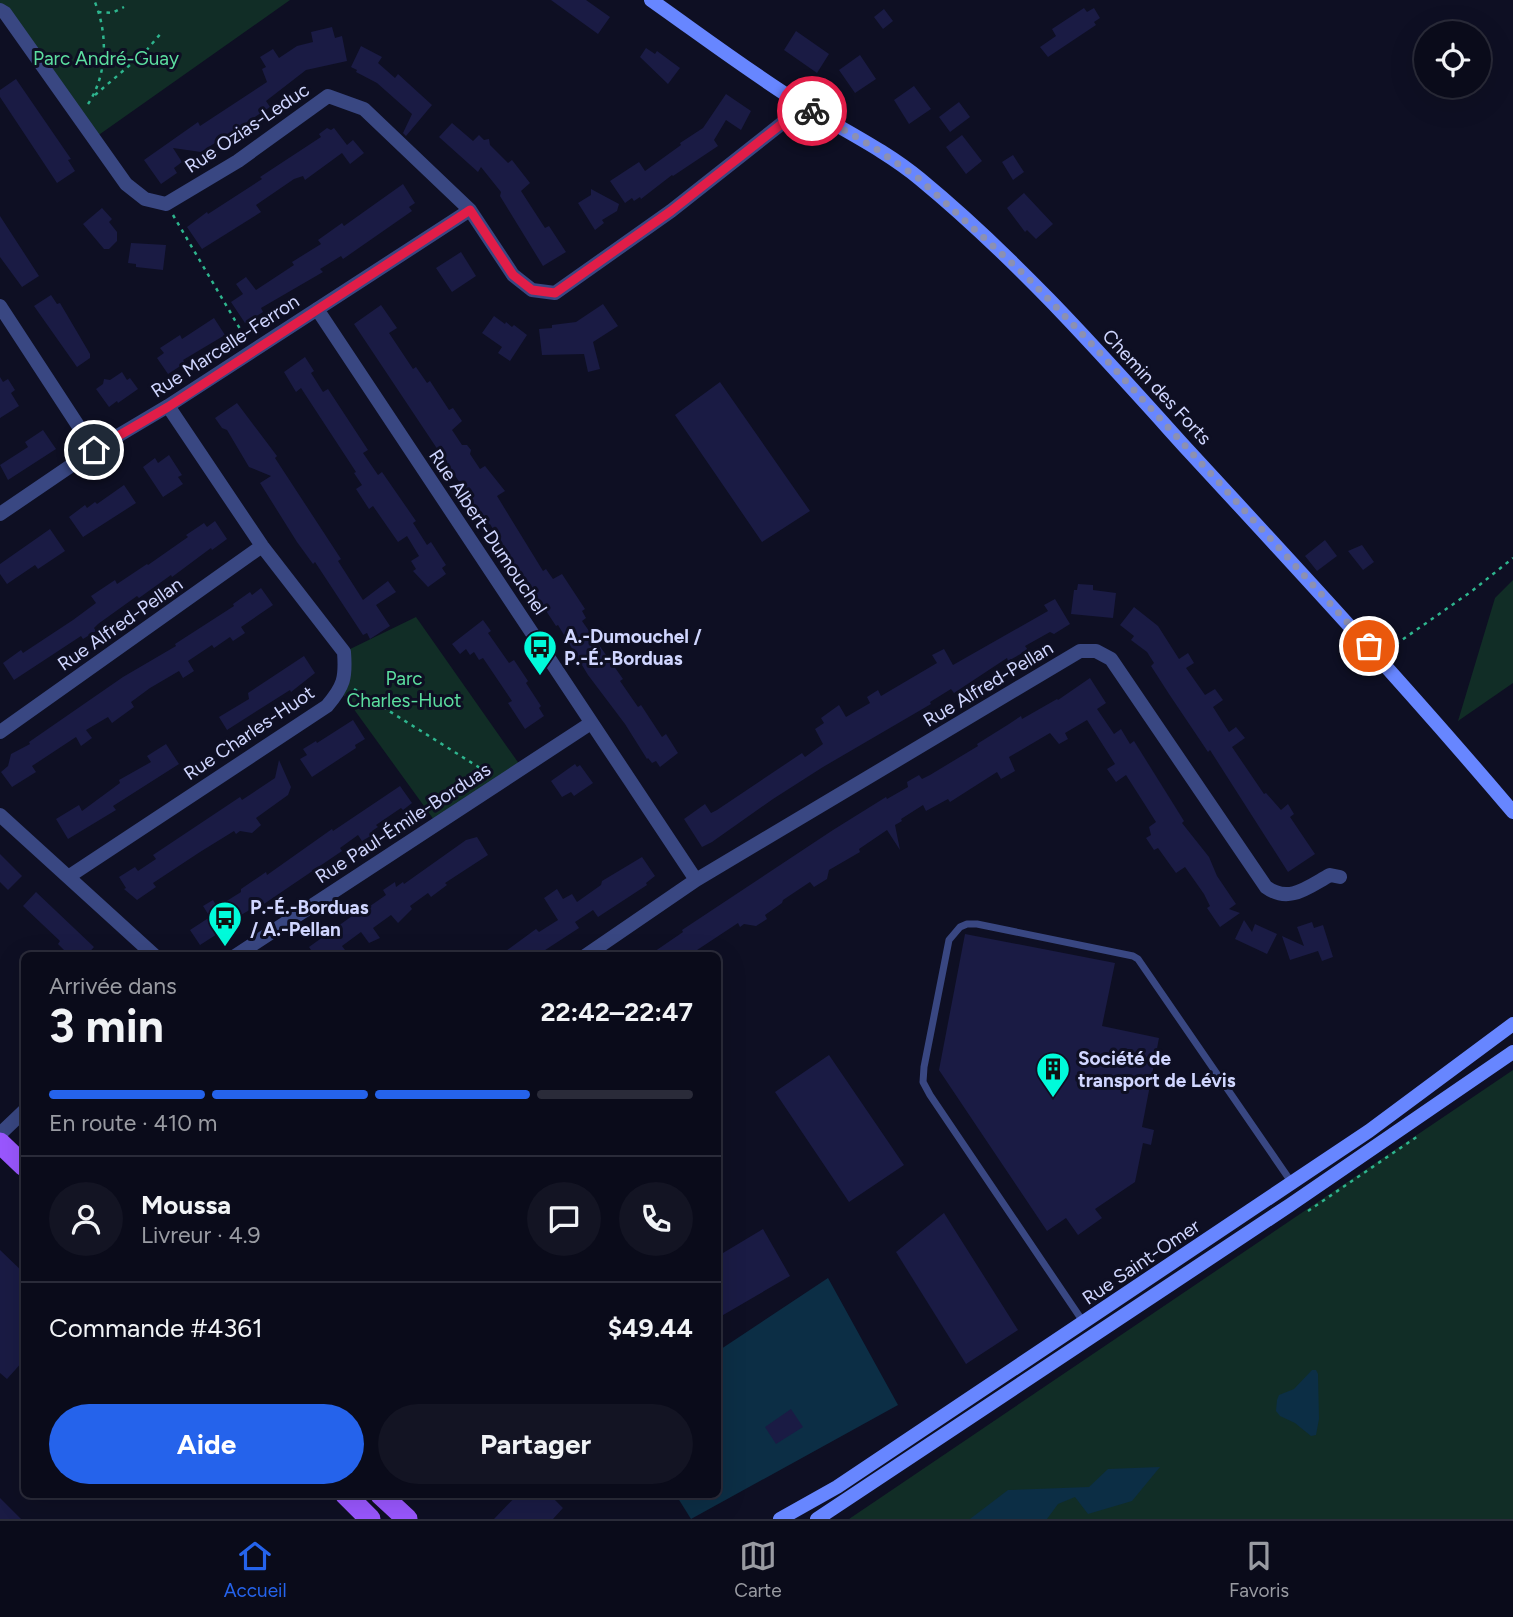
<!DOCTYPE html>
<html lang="fr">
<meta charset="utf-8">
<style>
:root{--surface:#0a0b1a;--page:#131423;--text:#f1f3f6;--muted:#999ba2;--line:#2a2b39;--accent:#2563eb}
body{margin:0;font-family:Figtree,sans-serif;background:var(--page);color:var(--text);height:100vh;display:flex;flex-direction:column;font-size:26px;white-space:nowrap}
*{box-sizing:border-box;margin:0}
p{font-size:23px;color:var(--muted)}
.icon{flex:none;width:38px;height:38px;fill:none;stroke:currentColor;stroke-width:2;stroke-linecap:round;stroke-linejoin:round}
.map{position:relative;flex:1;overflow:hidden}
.drawer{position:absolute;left:21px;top:952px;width:700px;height:546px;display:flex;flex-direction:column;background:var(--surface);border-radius:10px;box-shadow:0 7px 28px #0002,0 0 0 2px var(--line)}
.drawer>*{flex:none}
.controls{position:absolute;left:1414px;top:21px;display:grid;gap:14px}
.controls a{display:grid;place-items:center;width:77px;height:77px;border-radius:50%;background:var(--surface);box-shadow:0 7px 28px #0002,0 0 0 2px var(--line);font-size:35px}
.pin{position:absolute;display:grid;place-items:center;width:60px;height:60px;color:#fff;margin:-30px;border:4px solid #fff;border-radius:50%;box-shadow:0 2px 7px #0007}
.courier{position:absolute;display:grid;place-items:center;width:70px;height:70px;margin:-35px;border:5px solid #e11d48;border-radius:50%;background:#fff;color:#222;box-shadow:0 2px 9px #0007}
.summary em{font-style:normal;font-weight:700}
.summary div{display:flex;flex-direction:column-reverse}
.summary{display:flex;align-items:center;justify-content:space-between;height:119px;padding:0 28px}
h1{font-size:46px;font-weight:700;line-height:52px}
.bar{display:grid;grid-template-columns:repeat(4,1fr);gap:10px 7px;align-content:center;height:84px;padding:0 28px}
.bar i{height:9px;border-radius:5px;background:var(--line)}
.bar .active{background:var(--accent)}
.bar p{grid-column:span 4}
.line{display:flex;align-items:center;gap:18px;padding:0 28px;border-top:2px solid var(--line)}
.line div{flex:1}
.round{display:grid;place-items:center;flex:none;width:74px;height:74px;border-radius:37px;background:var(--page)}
.primary-button{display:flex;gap:14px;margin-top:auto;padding:14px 28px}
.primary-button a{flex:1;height:80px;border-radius:42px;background:var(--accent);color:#fff;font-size:28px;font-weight:700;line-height:80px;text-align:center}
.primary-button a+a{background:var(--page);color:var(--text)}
.tab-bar{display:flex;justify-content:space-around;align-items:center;height:98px;border-top:2px solid var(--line);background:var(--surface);font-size:19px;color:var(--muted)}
.tab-bar a{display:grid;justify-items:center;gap:4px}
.tab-bar .active{color:var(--accent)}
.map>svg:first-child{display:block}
</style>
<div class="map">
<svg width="1513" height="1519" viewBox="0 0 1513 1519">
<rect width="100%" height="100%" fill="#0e0f23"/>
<path fill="#112d26" d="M0,0H290L93,139L0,10Z
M1513,580V683L1458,721L1495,598Z
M416,617L522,768L437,824L340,690L344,652Z
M1513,1070V1519H849Z"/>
<path fill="#0c2e45" d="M828,1278L898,1405L691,1519L676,1495L718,1494V1351Z
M1312,1370H1316L1318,1374L1319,1419L1316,1435L1311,1436L1295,1423L1280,1416L1276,1411L1277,1400L1279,1395L1294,1389Z
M1160,1467L1132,1501L1088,1514L1075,1497L1058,1504L1047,1519H970L1008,1490L1089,1487L1108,1469Z"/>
<path fill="#1a1b44" d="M551,0H586L610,17L598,34Z
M1084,8L1087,12L1094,8L1100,18L1094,22L1096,25L1048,57L1040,47L1056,36L1052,29Z
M884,9L893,21L883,29L874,17Z
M332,27L335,38L342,36L347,61L306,70L266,101L270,107L201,152L173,148L182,162L174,168L177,173L161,184L144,160L198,122L200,126L267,82L262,69L266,67L260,57L273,49L279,58L297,46L313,42L311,32Z
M796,31L829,54L817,73L784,50Z
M361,46L382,57L378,63L395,78L398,74L432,105L406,136L403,133L412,114L377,83L356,72L357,70L351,67Z
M646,48L655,54L657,51L680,68L668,84L640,57Z
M860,55L876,79L855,93L839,70Z
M16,79L71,159L68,160L75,171L57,183L0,97V90Z
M914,86L931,109L909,124L894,100Z
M726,94L751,111L741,130L726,120L714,140L718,146L673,176L672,175L641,199L640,197L634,201L632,198L625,203L610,181L639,162L645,171L681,145L680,143L703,128Z
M959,102L970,117L950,132L939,117Z
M452,123L473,141L479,135L484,140L489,139L490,145L508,163L512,160L530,183L521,191L545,228L549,226L566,252L543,266L500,196L501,192L481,167L478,172L439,137Z
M327,128L331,130L334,128L347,145L353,140L364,153L350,164L342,153L305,180L303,176L294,179L256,205L261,212L202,249L187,227L207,212L208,214L262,179L260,177L321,137L319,134Z
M962,135L982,161L966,174L946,147Z
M1013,155L1024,172L1013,180L1002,162Z
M403,184L415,203L409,207L412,211L343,259L341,256L320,269L323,272L261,308L263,312L245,323L231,302L243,294L236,284L246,277L256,290L294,265L292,262L321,244L318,240L342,223L344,226Z
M591,189L619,204L617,211L602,220L604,223L595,230L578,203L591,195Z
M1024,193L1053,224L1036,239L1027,230L1025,232L1007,208Z
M102,208L112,219L109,222L117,232V241L109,249H104L83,224Z
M0,216L39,276L22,287L0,257Z
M131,243L166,245L163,270L136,267V264L128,263Z
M461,252L476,276L452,292L436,268Z
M51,295L57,304L60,303L90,354V358L77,367L34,306Z
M603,304L618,326L593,342L600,369L588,372L584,354L542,355L539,329L552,328V325L576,322Z
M381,305L397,328L389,333L413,369L416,367L427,383L430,381L449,410L453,408L462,421L452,430L462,445H467L471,450L470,454L480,469L485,466L505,491L497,496L543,571L546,569L553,579L562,574L585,609L582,611L586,618L582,621L623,679L620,681L638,707L641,705L662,737L666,734L678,753L660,767L656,761L652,763L648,758L647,759L625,724L588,675L558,625L556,626L518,568L517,570L490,524L487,525L478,510H475L460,483L354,324Z
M494,316L505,324L506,322L512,327L514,325L527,335L510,361L498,353L502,347L482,333Z
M214,318L225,335L183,360L185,363L168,374L157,358L164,353L160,348L180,335L182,339Z
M305,357L314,371L311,373L323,392L328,389L368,450L363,453L378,475L382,472L416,521L413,523L427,545L431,542L446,565L442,568L446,574L428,587L413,571L416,569L411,561L419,556L407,536L398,542L373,506L369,509L356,489L362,485L354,473L356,472L301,388L296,392L284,372Z
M122,372L127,380L130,378L138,389L118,403L117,401L109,407L96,389L103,384L104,379L110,380Z
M0,377L3,382L8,379L15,390L11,393L19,406L0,418Z
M720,382L810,511L762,542L675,415Z
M237,403L277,456L275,458L341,559L338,561L363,600L388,581L396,592L376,605L390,626L370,639L367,633L363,635L315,562L313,564L297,542L260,483L271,476L249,467L227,430L222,428L215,418Z
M43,430L56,449L8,480L0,465L28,447L25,442Z
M169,455L182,475L178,477L183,484L163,497L143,467L155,458L158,463Z
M124,485L136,503L83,537L69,517L85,505L87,508L95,502L97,504Z
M215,521L227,539L212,550L211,548L172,577L171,575L139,598L137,596L98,624L94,628L96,631L83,639L81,636L14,680L3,663L21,650L23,653L73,620L96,603L91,596L115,580L117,584L147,564L148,565L188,537L186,535L204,523L207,527Z
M50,529L65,551L38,569L35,565L7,584L0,574V564Z
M1325,540L1337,556L1317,571L1305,556Z
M1362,545L1374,562L1363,570L1348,551Z
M1078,584L1093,585V590L1116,593L1113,618L1071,614L1074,590H1077Z
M261,588L273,605L241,627L245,633L233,641L230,637L214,648L212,645L188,661L194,671L183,678L179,671L150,688L131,702L134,707L112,723L108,717L86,730L92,738L81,746L76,737L32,766L36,772L12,787L1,772L8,766L11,754L30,744L29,742L123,677L176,646L175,644L234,606L233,604L250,592L252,595Z
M1055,599L1070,624L1054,634L1050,632L1025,646L1028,650L1008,661L1007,658L954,693L951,689L930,702L931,704L823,767L773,799L712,842L702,847L684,819L705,804L711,813L717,810L802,753L805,757L823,744L815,729L824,723L821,718L839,705L846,717L870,703L867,697L878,690L881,696L937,663L932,655L944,649L953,665L1048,611L1044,605Z
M1134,607L1158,626L1179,659L1188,653L1194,663L1186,668L1205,695L1215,689L1223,700L1213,707L1229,732L1236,727L1245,738L1232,747L1264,794L1266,793L1281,810L1288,804L1294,814L1290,817L1315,854L1288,872L1210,750L1208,752L1169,694L1151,666L1154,663L1147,652L1131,640L1134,636L1120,625Z
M483,620L491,631L488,633L509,663L514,660L528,681L526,683L541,706L539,708L544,716L525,729L508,703L512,701L483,658L479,660L474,652L470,655L466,649L460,654L452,644Z
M304,656L315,673L291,692L290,690L227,730L219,717L249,699L248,693Z
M1090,678L1106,703L1097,709L1114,734L1121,729L1130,744L1134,741L1184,821L1182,823L1209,857L1217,876L1236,904L1229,909L1240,913L1220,927L1207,908L1210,906L1204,894L1185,867L1176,873L1158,848L1154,850L1146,838L1151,835L1149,827L1156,822L1126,775L1116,782L1107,769L1115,764L1087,720L1065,733L1068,739L1059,744L1050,733L1009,757L1015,771L1001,779L997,772L950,802L948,799L926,811L923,805L901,819L902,821L895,825L900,850L887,830L859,849L860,852L829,870L827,879L814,887L810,882L783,900L782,903L765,915L767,919L756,926L744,924L740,927L738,923L688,956H648L683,932L682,930L833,830L886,797L887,799L908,787L907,782L919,775L922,779L930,775L978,746L977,744L1009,724L1021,716L1022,719L1057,699L1058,700Z
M353,720L365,739L355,745L356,748L312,777L300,759L307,755L303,749L316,741L317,743Z
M166,744L179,764L113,806L116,810L68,839L56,819L79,805L82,811L120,783L119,780L151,762L147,756Z
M279,760L291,787L288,795L256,818L261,825L252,833L240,831L236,834L234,831L200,852L153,883L156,887L137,900L124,889L126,888L119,877L135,867L138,871L156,859L153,855L240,797L242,800L275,778Z
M575,764L577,767L580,765L593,783L574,796L571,792L562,797L551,781Z
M400,786L412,803L403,810L401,808L376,825L378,827L372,831L374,834L362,841L358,835L340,848L342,851L255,910L253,908L234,919L236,922L200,945L190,930L210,917L203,906L213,900L217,907L241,892V889L266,872L267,875L332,829L333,831Z
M477,837L488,855L445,883L447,885L431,897L428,893L410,906L412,909L398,923L391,915L373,928L380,938L369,943L361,932L342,946L345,950L336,956H315L309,947L359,911L360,913L386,895L383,890L395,882L396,887L403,882L404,884L466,840Z
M0,854L22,876L8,890L0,882Z
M642,857L655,876L646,883L647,885L598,917L593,910L575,922L579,928L536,956H499L536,929L539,932L558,920L544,898L557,889L563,899L572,894L577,902L601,885L602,881Z
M36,892L94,947L86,956H70L58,944L60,941L23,906Z
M1244,920L1252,932L1255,924L1277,934L1267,954L1235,939Z
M1312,922L1314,928L1323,925L1333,957L1322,961L1318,951L1290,960L1282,936L1304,946L1297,927Z
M965,934L1115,963L1102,1026L1159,1038L1142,1127L1154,1130L1151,1145L1143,1143L1135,1182L1095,1209L1102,1218L1078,1235L1066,1218L1047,1231L939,1070Z
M829,1055L904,1165L849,1202L775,1092Z
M944,1213L1018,1330L966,1364L896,1252Z
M763,1229L790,1276L718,1318V1256Z
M0,1250L24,1273V1360L7,1379L0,1373Z
M791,1409L803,1427L776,1444L765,1427Z
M518,1494H549L563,1508L553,1519H494Z
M0,1498L21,1519H0Z"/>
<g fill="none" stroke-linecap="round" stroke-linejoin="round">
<path stroke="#2eb58e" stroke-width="2.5" stroke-dasharray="3.5 5" stroke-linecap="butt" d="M98,12L112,13L124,7
M95,95L145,52L162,32
M88,104C108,74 108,32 94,0
M173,215L246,339
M1389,649L1472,591L1513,558
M354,689L488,773
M1308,1211L1418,1136"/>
<path stroke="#394782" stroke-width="7" d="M1084,1323L930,1095L923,1082L924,1067L949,940L960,927L967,924H977L1133,956L1138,959L1292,1183"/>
<path stroke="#394782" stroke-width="14" d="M0,10L5,13L126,184L145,199L166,204L238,161L328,96L364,109L470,210L513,275L532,290L555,293L671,211L804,106
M0,306L94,450
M317,309L696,880
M0,514L94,450L168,406L470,210
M0,732L262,546
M0,815L155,956
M68,877L327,706C344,686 346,678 344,652L262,546L168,406
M235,956L591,723
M585,956L696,880L1080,651H1096L1111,659L1266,887C1289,904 1308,887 1330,875L1340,877
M0,1134L24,1111"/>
<path stroke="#6786ff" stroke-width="14" d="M651,0C702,36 751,73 804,106C843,130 885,150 920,179C1017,259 1101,354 1185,447C1296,567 1407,687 1513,812
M780,1519L837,1487L1369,1131L1513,1024
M817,1519L1290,1205L1513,1052"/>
<path stroke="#9a57ff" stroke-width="21" d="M0,1143L24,1166
M345,1494L370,1519
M380,1494L407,1519"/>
</g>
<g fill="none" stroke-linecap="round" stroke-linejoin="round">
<path stroke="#8c90b2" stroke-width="7" stroke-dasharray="0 12.6" d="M812,111L875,148L918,178L1026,276L1088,340L1369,646"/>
<path stroke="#e11d48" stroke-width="9" d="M94,450L168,407L470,210L513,275L532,290L555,293L671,211L793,115L804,106L812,111"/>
</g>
<defs>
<g id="bus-pin" transform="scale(1.75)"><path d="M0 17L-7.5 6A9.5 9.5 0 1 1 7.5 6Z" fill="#00fbda" stroke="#0e0f23"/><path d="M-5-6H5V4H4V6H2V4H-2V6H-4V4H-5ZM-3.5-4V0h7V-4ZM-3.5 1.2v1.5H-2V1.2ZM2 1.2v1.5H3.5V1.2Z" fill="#111"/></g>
<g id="building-pin" transform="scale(1.75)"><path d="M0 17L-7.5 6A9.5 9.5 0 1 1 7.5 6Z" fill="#00fbda" stroke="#0e0f23"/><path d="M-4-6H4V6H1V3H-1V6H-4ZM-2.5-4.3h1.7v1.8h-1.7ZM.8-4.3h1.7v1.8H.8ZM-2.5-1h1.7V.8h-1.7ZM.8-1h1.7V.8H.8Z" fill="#111"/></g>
</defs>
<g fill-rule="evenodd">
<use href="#bus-pin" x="540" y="647"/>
<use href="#bus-pin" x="225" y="918"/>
<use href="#building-pin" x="1053" y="1069"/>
</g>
<g text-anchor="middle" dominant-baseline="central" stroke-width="6" stroke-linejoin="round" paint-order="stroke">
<g font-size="19" fill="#5cdfa0" stroke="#0e0f23">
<text x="106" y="58">Parc André-Guay</text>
<text x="404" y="678">Parc<tspan x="404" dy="22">Charles-Huot</tspan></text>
</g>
<g font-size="19" fill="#d0d6ff" stroke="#0e0f23">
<text transform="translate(247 128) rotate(-34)">Rue Ozias-Leduc</text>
<text transform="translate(225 346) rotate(-33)">Rue Marcelle-Ferron</text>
<text transform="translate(1157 387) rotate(47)">Chemin des Forts</text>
<text transform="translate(488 532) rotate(56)">Rue Albert-Dumouchel</text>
<text transform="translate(120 624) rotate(-35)">Rue Alfred-Pellan</text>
<text transform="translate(988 684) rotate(-31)">Rue Alfred-Pellan</text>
<text transform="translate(249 733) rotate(-34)">Rue Charles-Huot</text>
<text transform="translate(403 823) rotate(-33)">Rue Paul-Émile-Borduas</text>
<text transform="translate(1141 1262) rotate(-34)">Rue Saint-Omer</text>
</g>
<g font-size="19" font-weight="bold" fill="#d0d6ff" stroke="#0e0f23" text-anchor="start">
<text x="564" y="636">A.-Dumouchel /<tspan x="564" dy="22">P.-É.-Borduas</tspan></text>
<text x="250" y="907">P.-É.-Borduas<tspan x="250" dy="22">/ A.-Pellan</tspan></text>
<text x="1078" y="1058">Société de<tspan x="1078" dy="22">transport de Lévis</tspan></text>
</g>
</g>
</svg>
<div class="controls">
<a><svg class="icon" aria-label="locate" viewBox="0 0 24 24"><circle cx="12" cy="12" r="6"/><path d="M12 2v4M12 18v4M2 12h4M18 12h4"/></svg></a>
</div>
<div class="pin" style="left:1369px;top:646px;background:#ea580c"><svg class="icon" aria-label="bag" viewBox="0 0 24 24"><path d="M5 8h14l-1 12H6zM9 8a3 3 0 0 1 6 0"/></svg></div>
<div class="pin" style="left:94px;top:450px;background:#1f2937"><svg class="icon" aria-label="home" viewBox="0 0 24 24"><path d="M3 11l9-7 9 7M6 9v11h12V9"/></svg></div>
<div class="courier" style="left:812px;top:111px"><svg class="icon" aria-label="bike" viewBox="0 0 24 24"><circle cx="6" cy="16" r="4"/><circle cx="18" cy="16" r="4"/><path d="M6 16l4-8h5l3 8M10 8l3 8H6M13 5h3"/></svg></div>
<section class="drawer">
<div class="summary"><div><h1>3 min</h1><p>Arrivée dans</p></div><em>22:42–22:47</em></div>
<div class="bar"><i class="active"></i><i class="active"></i><i class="active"></i><i></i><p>En route · 410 m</p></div>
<div class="line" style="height:126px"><a class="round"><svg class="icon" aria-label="person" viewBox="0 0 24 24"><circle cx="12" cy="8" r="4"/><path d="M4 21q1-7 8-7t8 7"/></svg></a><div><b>Moussa</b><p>Livreur · 4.9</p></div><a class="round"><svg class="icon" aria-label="chat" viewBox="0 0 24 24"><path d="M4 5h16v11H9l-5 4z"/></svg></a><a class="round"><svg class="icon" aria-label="phone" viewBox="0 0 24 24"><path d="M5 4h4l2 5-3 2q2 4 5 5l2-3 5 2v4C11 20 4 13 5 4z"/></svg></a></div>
<div class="line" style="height:91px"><div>Commande #4361</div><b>$49.44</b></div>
<div class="primary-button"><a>Aide</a><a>Partager</a></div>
</section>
</div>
<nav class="tab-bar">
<a class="active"><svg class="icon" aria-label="home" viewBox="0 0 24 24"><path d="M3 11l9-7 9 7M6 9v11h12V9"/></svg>Accueil</a>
<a><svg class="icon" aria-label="map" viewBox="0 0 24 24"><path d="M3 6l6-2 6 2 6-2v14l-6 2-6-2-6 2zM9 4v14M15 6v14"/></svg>Carte</a>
<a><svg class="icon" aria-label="saved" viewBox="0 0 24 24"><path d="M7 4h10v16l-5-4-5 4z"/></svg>Favoris</a>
</nav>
